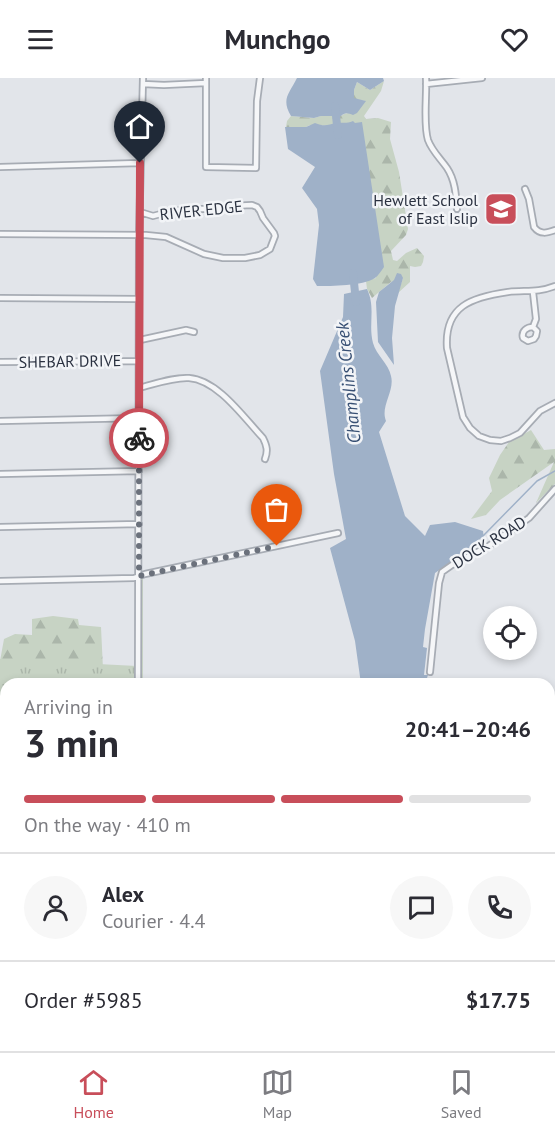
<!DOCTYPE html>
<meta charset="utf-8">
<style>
:root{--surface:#fff;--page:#f7f7f7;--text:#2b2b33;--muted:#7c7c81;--line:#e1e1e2;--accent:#c84e5a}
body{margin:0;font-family:"PT Sans",sans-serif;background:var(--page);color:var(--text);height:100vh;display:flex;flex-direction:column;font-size:22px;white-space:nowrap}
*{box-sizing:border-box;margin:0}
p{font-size:20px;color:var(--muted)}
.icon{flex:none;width:33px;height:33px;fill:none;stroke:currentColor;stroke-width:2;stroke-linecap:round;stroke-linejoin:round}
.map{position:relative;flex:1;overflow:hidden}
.side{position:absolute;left:0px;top:600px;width:555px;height:374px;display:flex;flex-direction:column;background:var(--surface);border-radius:18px 18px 0 0;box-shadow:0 3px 9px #0003}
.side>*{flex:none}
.buttons{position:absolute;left:483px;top:528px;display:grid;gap:12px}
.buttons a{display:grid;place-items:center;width:54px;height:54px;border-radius:50%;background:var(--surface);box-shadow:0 3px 9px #0003;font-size:30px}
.pin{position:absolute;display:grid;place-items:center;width:51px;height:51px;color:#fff;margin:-62px -26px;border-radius:50% 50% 50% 0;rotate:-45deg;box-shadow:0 0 6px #0007}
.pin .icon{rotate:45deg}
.courier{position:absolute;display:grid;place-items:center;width:60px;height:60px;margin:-30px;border:4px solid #c84e5a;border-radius:50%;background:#fff;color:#222;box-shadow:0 2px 8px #0007}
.headline em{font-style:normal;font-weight:800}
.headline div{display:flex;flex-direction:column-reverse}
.headline{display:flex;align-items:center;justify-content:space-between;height:102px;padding:0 24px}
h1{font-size:39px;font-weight:800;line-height:45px}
.bar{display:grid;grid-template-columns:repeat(4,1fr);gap:9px 6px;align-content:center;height:72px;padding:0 24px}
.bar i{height:8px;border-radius:4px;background:var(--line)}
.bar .selected{background:var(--accent)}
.bar p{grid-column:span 4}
.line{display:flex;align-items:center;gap:15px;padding:0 24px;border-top:2px solid var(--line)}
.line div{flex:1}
.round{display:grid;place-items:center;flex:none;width:63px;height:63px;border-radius:32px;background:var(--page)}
header{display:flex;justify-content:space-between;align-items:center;height:78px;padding:0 24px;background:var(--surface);font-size:27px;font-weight:800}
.tab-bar{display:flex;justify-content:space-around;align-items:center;height:84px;border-top:2px solid var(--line);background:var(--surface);font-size:16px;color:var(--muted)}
.tab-bar a{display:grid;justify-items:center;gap:3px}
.tab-bar .selected{color:var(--accent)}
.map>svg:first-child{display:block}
</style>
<header><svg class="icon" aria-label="menu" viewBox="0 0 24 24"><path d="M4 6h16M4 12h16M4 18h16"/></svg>Munchgo<svg class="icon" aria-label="heart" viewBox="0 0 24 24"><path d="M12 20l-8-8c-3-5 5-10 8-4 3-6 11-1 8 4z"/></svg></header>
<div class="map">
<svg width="555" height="973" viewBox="0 0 555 973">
<defs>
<pattern id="forest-firs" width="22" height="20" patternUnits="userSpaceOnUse" patternTransform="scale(1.5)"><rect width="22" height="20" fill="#c7d3c4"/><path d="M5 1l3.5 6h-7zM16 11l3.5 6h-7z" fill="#abb6aa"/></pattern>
<pattern id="park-tufts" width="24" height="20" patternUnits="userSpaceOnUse" patternTransform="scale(1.5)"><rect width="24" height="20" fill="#c7d3c4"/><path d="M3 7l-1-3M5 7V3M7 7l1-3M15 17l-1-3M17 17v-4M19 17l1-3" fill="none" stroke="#abb6aa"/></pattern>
</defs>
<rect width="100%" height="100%" fill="#e2e5ea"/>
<path fill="url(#forest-firs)" d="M384,3L381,13L364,38L366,41L378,40L391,44L390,61L399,94L408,151L406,157L391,173L393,182L397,183L406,175L417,170L424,178L423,184L421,188L415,189L410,188V204L398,215L403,200L391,204L372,220L367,211L366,203L376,200L347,46L336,45L329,48L310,47L306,49L296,50L286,49L287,43L291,38L314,40L321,38H341L344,36L348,35L365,23L354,21V12L357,4L370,12Z
M531,352L544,372L555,371V406L536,425L554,384L500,422L486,437L471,441L492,413L489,400L500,377L509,364Z
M53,538L78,541L79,547L101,549L103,591L6,606V783L0,583L4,561L15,556L32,557V541Z"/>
<path fill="url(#park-tufts)" d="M143,496V606H6V968H326V973H0V581L137,588L138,501Z"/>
<path fill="#9fb1c8" d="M297,0H383L384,3L370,12L357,4L354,12V20L366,23L357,35L353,37C348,35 345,34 341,38H321L314,40L291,38C281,21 289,16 297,0Z
M353,43L355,45L362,44L384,189C381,193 378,198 375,200C362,208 332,208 317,208L313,201L319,147L317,131L302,110L315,89L288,71L285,49H306L315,45C324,49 328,47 336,45C343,44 346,46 353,43Z
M397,195L401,196L403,200L395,228L392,260L394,287L378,264L376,224L379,214L394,202Z
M367,211C376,230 368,246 373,265C376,277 389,286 391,298C395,313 380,328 386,343L379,354L405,438L425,458L430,447L455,444L483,453L484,461L435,495L425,551L423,569L427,570L424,597H428L426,603L421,605V606H361L355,563L330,470L346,461L334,396L320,293L343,239L344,216Z
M328,968H466L463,973H327Z"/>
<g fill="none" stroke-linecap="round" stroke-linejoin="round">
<path stroke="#9fb1c8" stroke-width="1.5" d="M483,458L537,403L555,393"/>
<path stroke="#9fb1c8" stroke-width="8" d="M335,28L338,57
M353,195L356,224"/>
<g stroke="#a7acb4" stroke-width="8">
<path id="minor" d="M206,0V89L256,90L257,23L260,0
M426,0C427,18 423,46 428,62C432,73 440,80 447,90C455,102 456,116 457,131
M143,6L164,7L206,5
M426,6L482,0
M0,89L140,85
M525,111L529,121L534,149C540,157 547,155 555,152
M0,156L146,157L166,159L204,176L223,180H245L260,177L270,171L275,158L274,155L263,140L260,133L257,129L252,127L231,128L220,131H188L168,134L153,138L140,134
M555,208C537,215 526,212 508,214C472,219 444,228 447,270L463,339L470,350L479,358L490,362L501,363L510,360L520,355L540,333L555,325
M533,214L536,241L533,249L537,253L536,258L534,261L528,263L523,260C521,253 527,249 533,249
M0,220L139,221
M140,262L186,252L194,254
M0,284L139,283
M139,310C155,306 173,299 189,300C218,302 244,340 263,360C267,368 268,373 265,381
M0,343L139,340
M0,396L139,393
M0,449L139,446
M0,503L134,500L145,496L338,455
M430,594L435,544L439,505L442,494L452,487L487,469L529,440L555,411
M138,606L139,157L143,0
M549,731L555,729"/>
</g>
<use href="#minor" stroke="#f5f6f8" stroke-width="4.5"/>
</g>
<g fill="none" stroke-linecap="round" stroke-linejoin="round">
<path stroke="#6b717c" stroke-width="6" stroke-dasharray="0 10.8" d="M139,360V498L277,468"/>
<path stroke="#c84e5a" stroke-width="8" d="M139,360L140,85"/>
</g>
<defs>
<g id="school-square" transform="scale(1.725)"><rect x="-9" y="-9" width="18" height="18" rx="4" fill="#c84e5a" stroke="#f2f4f7"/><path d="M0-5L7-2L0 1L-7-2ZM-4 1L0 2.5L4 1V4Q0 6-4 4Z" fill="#fff"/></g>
</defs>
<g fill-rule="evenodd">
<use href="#school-square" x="501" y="131"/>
</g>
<g text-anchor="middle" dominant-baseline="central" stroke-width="5" stroke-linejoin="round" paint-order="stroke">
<g font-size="16" fill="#2b3241" stroke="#f2f4f7" text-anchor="end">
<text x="478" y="122">Hewlett School<tspan x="478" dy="18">of East Islip</tspan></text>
</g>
<g font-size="16" fill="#2b3241" stroke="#f2f4f7">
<text transform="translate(201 132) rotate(-6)">RIVER EDGE</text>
<text transform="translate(70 283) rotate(-1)">SHEBAR DRIVE</text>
<text transform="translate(489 464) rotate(-32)">DOCK ROAD</text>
</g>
<g font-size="18" font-style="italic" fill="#374f73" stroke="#f2f4f7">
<text transform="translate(348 305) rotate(-96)">Champlins Creek</text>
</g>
</g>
</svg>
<div class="buttons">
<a><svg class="icon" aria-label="locate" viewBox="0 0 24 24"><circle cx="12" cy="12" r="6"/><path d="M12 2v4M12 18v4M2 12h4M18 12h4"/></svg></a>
</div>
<div class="pin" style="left:277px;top:468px;background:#ea580c"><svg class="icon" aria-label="bag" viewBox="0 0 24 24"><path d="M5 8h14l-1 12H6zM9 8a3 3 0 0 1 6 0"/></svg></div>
<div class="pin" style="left:140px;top:85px;background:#1f2937"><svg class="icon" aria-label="home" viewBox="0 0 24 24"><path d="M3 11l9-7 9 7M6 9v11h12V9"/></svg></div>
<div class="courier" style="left:139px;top:360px"><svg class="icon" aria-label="bike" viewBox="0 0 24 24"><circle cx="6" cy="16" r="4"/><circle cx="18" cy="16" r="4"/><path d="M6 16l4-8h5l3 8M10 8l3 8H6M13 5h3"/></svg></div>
<section class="side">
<div class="headline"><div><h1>3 min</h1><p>Arriving in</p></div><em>20:41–20:46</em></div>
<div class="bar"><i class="selected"></i><i class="selected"></i><i class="selected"></i><i></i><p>On the way · 410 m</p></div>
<div class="line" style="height:108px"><a class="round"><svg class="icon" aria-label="person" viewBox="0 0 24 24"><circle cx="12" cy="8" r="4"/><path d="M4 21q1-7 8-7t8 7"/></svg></a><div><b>Alex</b><p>Courier · 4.4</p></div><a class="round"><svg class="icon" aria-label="chat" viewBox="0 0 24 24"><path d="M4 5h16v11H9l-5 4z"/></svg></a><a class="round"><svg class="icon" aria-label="phone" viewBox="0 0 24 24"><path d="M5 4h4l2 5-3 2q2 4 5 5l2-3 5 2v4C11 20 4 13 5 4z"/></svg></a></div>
<div class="line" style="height:78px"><div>Order #5985</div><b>$17.75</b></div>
</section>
</div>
<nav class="tab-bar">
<a class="selected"><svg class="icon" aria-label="home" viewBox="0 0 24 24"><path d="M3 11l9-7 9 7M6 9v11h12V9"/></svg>Home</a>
<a><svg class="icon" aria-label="map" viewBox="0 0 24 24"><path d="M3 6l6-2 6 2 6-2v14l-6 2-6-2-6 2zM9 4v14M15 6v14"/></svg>Map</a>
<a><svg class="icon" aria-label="saved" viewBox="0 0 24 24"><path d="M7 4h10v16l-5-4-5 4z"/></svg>Saved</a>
</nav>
